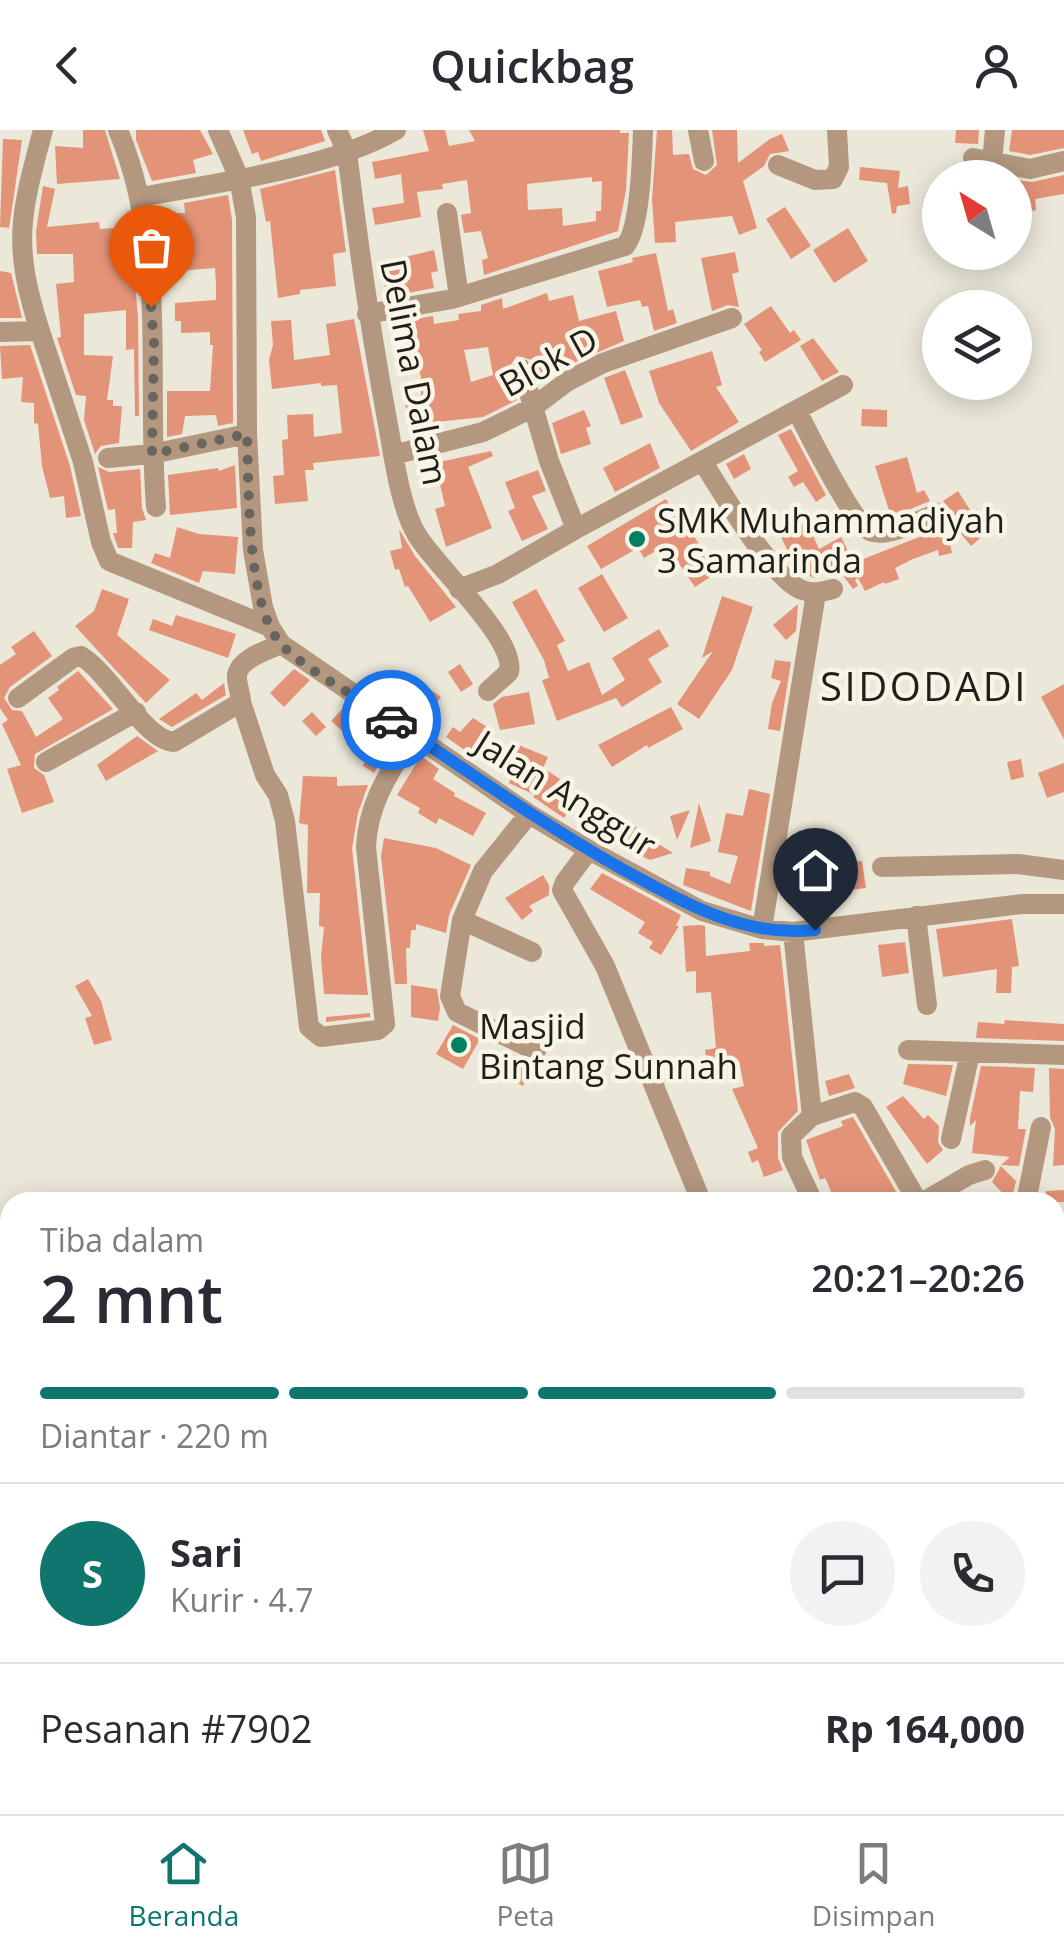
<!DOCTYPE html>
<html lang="id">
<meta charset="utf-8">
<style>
:root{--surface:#fff;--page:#f2f2f3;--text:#2b2b33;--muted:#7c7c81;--line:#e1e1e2;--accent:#0f766e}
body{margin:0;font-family:"Open Sans",sans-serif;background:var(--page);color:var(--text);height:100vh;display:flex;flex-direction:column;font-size:38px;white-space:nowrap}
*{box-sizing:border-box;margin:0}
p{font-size:32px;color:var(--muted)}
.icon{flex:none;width:55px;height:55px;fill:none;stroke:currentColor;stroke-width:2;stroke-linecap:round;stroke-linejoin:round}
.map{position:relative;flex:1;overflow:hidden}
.side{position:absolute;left:0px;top:1062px;width:1065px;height:622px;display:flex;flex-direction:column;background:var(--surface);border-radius:30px 30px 0 0;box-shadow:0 5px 25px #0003}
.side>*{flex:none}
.needle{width:65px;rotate:323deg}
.tools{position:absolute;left:922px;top:30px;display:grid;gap:20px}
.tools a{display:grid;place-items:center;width:110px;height:110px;border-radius:50%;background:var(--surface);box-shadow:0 5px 25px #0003;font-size:50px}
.pin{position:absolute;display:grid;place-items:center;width:85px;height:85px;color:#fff;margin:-102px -42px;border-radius:50% 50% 50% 0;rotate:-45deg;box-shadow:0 0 10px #0007}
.pin .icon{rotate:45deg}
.courier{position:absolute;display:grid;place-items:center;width:100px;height:100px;margin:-50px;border:8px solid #1a73e8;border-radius:50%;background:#fff;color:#222;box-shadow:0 2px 12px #0007}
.headline em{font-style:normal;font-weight:600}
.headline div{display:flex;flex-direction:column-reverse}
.headline{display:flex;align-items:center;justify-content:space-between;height:170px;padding:0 40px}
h1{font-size:65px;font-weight:600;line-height:75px}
.bar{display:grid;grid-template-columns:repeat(4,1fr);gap:15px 10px;align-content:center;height:120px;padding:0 40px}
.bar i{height:12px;border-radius:8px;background:var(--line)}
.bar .on{background:var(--accent)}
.bar p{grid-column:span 4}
.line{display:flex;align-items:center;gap:25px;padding:0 40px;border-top:2px solid var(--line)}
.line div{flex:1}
.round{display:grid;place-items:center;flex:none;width:105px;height:105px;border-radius:52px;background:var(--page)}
header{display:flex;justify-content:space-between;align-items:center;height:130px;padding:0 40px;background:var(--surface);font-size:45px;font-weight:600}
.tabs{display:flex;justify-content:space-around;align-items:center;height:140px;border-top:2px solid var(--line);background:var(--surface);font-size:28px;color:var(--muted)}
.tabs a{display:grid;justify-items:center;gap:5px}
.tabs .on{color:var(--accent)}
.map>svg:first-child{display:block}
</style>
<header><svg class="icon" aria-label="back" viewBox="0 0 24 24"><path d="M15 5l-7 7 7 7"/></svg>Quickbag<svg class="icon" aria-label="person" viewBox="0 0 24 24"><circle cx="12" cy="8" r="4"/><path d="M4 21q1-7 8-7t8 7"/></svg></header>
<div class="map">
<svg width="1064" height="1684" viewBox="0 0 1064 1684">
<rect width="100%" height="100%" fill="#ebe7d9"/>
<path fill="#e39378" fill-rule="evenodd" d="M83,0H105L120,49L57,54L55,16L83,18Z
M136,0H200L213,24L193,30L196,43L152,51L136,10Z
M243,0H321L325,11L261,31L258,22L252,24Z
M423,0H445L449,16L475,11L469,0H620V3H629L626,60L618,101L484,145L482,130L488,128L481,101L464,103L461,85L471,83L467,50L442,54L443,59L417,62L421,87L375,95L372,78L404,73L401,44L375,49L372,32L429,21ZM592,47V52L602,51L601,81H596V91L563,96L562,78L528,80L527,54Z
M657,0H672L673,25L689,24L693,39L706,45L717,35L712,0H737L738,33L770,9L782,4L789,21L770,24L764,36L743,51L757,98L739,105L732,86L675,92L676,112L655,113L652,69Z
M956,0H979L978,14L955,13Z
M1012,0H1064V18L1030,25L1009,21Z
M3,9L22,10L9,98L0,97Z
M860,37L900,41L898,58L908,56L910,74L897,76L896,83L892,84L887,53L859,50Z
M335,40L346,122L333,124L336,156L300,160V164L278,168L270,91L266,92L260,59Z
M1064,45V64L1035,69L1036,80L1016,84L1015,50L1032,52Z
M43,56L55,59L47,97L99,92L100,99L130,97L138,187L139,286H135L134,219L126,220V180L84,184V225L113,226L107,270H113V276H122L119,313L101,316L95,324L84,290L86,266L76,265L57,208L61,207L56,154L74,152L73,124H37L36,101Z
M228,65L232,90L233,293L218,296L216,285L185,286L182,304L167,307V261H210L213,215H210V202L181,203V191H175V173L216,170V155L215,138L177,141L174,116H160L158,95L161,94V83H185L184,73Z
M785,77L811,116L791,129L766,89Z
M848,98L868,131L834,153L813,120Z
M434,120L438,141L431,143L434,158L387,167L380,133Z
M735,122L739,142L732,144L739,177L728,175L712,181L701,128Z
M656,123L668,181L673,179L677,193L654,201L648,176L642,177L640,170L607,177L598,141L633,132L632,128Z
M0,141L11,143L22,188H0Z
M547,163L549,171L573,165L579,191L616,181L624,211L557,240L541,254L532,230L517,226L509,237L517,270L483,287L408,295L405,271L421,268V248L418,234L398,237L396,222L405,220L399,192L433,186L434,194L459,190L458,184L481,181V175L502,168L503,179ZM488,217L493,245L471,252L464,220Z
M771,176L790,203L794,200L801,210L765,232L759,222L762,220L744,194Z
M354,189L380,326L313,333L314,340H305L308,371L275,374L273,346L284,345L282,310L288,309L287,285L313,284L314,307L342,303L337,255L321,256V253L272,259L269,230L273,215L271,191L291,190L294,230L330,225L326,194Z
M813,208L839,242L822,251L800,216Z
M30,215L70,336L81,386L66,388L64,366L50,368L42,336L38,294L34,293V273L21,272L23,247L2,249L0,216Z
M712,221L722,255L716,257L739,292L691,321L659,273L649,241Z
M625,240L643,287L621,295L604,248Z
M862,279L887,280V297L861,296Z
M584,280L591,296L586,298L591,314L561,324L552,293Z
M791,299L826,365L816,372L803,352L794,357L788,347L798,341L778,305Z
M650,313L660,338L615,362L603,338Z
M491,321L493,326L468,337L492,398L446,417L435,379L445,376L435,333Z
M744,324L751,339L734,349L726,334Z
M907,327L917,363L924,360L930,371L891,387L875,336Z
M235,335L237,378L170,385L168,345L218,338L219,341Z
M98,337L109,342L140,339L142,378L146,390L133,392L132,418H118L113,403H117L115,379L108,380Z
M538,340L546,361L532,366L548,399L522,411L508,381L515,378L505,352Z
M958,361L972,383L977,379L992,398L971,416L949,389L950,379L943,371Z
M666,369L689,408L693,405L718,442L695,457L666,415L644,428L638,418L601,439L587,416Z
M807,392L819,419L841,407L849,423L843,426L848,435L932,402L946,393L952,423L939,426L938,420L913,429L895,438L899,449L885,454L884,452L865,461L858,448L855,450L858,456L853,459L839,440L814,448L797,440L780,405Z
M177,397L199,404L238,407L235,444L203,441L199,453L151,433L155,423L170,428Z
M399,399L415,426L456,477L430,492L408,456L405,457L399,439L395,440L390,421L402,418Z
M602,444L628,488L604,502L578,458Z
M102,459L129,469L117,505L170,550L146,573L75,496L94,481Z
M536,459L565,511L557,515L568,541L589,532L602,565L625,550L612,528L659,499L669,516L648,529L662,552L622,577L616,568L557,591L542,550L549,548L544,530L512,472Z
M722,466L753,477L732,540L699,589L677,574L713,521L702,528Z
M798,474L796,501L786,510L773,495Z
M176,485L236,504L228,528L149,500L153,489L172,496Z
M34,501L52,526L10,557L4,568L12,580L22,581L36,607L63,589L48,568L59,560L57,557L78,541L113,579L35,624L34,638L44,645L54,672L22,683L7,639L21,635L2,594L8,590L0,578V535L16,524L11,517Z
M775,530L791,532L780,601L768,599L772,573L781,551L771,548Z
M460,534L473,554L461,562L448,542Z
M294,539L310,550L284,577L270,563Z
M398,540L413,553L415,549L441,567L428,583L417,591L380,561Z
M224,553L226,565L172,597L159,589L196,563L202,570Z
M1064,554V609L1041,567Z
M529,562L535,594L500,600L493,574L502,567Z
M346,575L394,608L374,643L363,636L368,624L331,591Z
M671,577L683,599L648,618L647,615L612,637L598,615Z
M312,582L326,597L316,606L302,591Z
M473,588L495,602L490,603L473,626L446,607L453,597L460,602Z
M137,606L158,621L106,651L97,635Z
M511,612L548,627L543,638L560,649L557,653L578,668L564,688L533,667L535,665L509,653L513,642L501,637Z
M421,626L439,639L433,649L455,663L454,666L486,683L473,706L439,688L436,694L418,683L420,678L397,665Z
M1021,629L1024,647L1011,650L1007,632Z
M1064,633V662L1047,668L1038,643Z
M303,646L337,647V656L368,655L358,683L352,718L368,865L324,864L321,827L324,797L319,796L320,763H307L308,695L299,693Z
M749,659L770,664L751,781L683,755L686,738L710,742V746L730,754L738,726L718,722L726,683L743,686Z
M699,673L711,711L690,718Z
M604,679L641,700L640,702L673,723L650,730L591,701Z
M690,680L677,710L670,686Z
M384,708L436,718L471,735L449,785L446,803L416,794V800H411L410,818H406L407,854H395L381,726Z
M862,731L866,758L805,766L801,738Z
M602,743L681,785L676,796H679L661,825L649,818L653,812L638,803L645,792L590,759Z
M543,745L549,755V765L529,776L533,781L522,790L505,768Z
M1012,789L1019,836L1012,837L1011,863H996L997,839L943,847L936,799Z
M700,795L705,796L706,826L750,821L749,813H764V816L780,815L798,981L778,1002V1028L783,1040L764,1047L758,1030L752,1033L748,1022L758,1018L732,959L744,956L739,931L707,935L705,920L716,918L711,862L696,863V841L686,842L683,796Z
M905,812L909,843L882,847L878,815Z
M88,849L101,871L112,910L94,915L85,888L92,886L75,856Z
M411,855L437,859L440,878L438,891L411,887Z
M370,883V887L326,892V887Z
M1005,890L1064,894V911L976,908L978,892L1004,894Z
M453,895L480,909L463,939L436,924Z
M502,924L511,930L514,925L535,934L523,956L492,940Z
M908,934L953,935L946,966L903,954Z
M981,936L1035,938L1033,962L1020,961L1018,999H1026L1019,1036L1001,1035L1010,1027L972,1023L976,990L970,996V988Z
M1049,938L1064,939V1035L1053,1036L1055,999L1050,987Z
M849,944L855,958L829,966L825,951Z
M903,966L924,989L928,985L939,996L938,1012L943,1020L927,1034L886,977Z
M853,987L902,1072H836L825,1048L820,1050L806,1010L843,996L841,991Z
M1001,1036L1016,1051L1011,1072L992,1052Z
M1064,1060V1072H1046V1061Z"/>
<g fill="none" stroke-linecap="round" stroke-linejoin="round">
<path stroke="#b3977f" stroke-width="20" d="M118,0C168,119 146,252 156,377
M218,0L239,48L246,87L247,304L253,420L263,477L270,497L281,514L529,684L589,720L702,781L762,799L793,802L1022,774H1064
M337,0L347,22C358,114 371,204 388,295C394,327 400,377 417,405C435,436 517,509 509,542L488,561
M698,0L704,31
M973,28L1030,39L1064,31
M992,32L995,0
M778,35L815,50L833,49L839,37L837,0
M141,67C215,53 332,38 396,0
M447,83L459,167
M367,184L452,169L625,116C641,98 642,26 643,0
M40,201L83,332L101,412L109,431L270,497
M0,202L40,201C12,114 20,86 43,0
M522,239L549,331L576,399
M797,281C808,302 852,392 870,401C888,409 921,389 937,383
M393,325L483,302L532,278L568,251L603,233L732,188
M108,328L152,324L247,304
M702,331C722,361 771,448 802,460C813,464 822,462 833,459
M459,459L498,444L576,399L843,255
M18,568L73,528L81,526C111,544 144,610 174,612L241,572C241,564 236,552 237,545C240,528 268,520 281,514
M241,572L265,645L278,665L285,691L309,897L321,907L378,900L385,894L366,717C368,672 390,642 413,604
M46,632L136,582
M529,684L483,741L462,790L450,866L457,882L536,921
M589,720L565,752L562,760L605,836L699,1066
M882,737L1018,734L1064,740
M916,786L927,875
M462,790L532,822
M762,799L816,463
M793,802L812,986
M908,920L1064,925
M951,1009L970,923
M813,1072L792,1027L791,1006L812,986L855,972L863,977L918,1072
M923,1072L969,1045L985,1040
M1026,1072L1041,997
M1055,1265L1064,1264
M1055,1350L1064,1306
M1055,1493L1064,1494
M750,1675L774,1684
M801,1684L805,1675
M876,1684L879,1675
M981,1684V1675"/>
</g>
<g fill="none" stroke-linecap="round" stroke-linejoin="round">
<path stroke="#67655d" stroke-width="10" stroke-dasharray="0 18" d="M151,177L154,213L152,324L247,304C249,356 246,478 282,515C305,540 362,569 391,590"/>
<path stroke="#1a73e8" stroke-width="12" d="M391,590C468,641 542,694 622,739C683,772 743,808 815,800"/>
</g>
<g fill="#008061" stroke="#f8f4e6" stroke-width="4">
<circle cx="637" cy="409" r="10"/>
<circle cx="459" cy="915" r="10"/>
</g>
<g text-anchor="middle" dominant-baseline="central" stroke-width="9" stroke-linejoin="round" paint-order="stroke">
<g font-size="35" fill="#201f1a" stroke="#f8f4e6">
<text transform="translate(548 231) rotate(-29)">Blok D</text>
<text transform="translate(415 242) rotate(79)">Delima Dalam</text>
<text transform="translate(566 663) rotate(32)">Jalan Anggur</text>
</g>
<g font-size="35" fill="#201f1a" stroke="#f8f4e6" text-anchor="start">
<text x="657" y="389">SMK Muhammadiyah<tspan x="657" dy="40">3 Samarinda</tspan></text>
<text x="479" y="895">Masjid<tspan x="479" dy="40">Bintang Sunnah</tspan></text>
</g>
<g font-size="40" letter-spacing="2.5" fill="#201f1a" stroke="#f8f4e6">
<text x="924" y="555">SIDODADI</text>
</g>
</g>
</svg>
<div class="tools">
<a><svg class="needle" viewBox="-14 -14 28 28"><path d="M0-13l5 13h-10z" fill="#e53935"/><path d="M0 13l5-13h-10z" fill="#7c7c81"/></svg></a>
<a><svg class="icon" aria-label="layers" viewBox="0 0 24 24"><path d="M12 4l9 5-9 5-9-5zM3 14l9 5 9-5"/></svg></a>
</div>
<div class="pin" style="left:151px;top:177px;background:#ea580c"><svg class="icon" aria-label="bag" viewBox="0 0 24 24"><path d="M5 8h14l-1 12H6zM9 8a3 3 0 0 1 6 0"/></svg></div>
<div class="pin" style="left:815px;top:800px;background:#1f2937"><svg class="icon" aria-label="home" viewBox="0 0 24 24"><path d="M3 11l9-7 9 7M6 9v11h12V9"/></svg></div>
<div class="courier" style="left:391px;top:590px"><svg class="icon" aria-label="car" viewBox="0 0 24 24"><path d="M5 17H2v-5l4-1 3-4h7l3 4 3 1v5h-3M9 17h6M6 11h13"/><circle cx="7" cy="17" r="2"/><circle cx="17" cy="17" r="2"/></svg></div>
<section class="side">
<div class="headline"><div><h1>2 mnt</h1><p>Tiba dalam</p></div><em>20:21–20:26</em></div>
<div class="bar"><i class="on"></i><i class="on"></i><i class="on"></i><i></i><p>Diantar · 220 m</p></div>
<div class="line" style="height:180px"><b class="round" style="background:var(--accent);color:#fff">S</b><div><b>Sari</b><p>Kurir · 4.7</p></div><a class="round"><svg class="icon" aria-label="chat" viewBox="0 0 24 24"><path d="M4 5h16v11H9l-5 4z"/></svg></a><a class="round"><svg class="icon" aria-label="phone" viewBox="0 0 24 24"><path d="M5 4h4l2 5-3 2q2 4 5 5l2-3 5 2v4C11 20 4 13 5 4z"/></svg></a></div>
<div class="line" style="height:130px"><div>Pesanan #7902</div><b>Rp 164,000</b></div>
</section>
</div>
<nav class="tabs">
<a class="on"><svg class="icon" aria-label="home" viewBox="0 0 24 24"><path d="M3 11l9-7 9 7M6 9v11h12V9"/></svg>Beranda</a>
<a><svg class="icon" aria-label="map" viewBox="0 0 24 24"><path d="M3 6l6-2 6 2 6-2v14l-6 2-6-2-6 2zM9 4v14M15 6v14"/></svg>Peta</a>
<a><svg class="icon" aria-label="saved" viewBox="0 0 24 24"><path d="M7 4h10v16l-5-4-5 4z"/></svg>Disimpan</a>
</nav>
